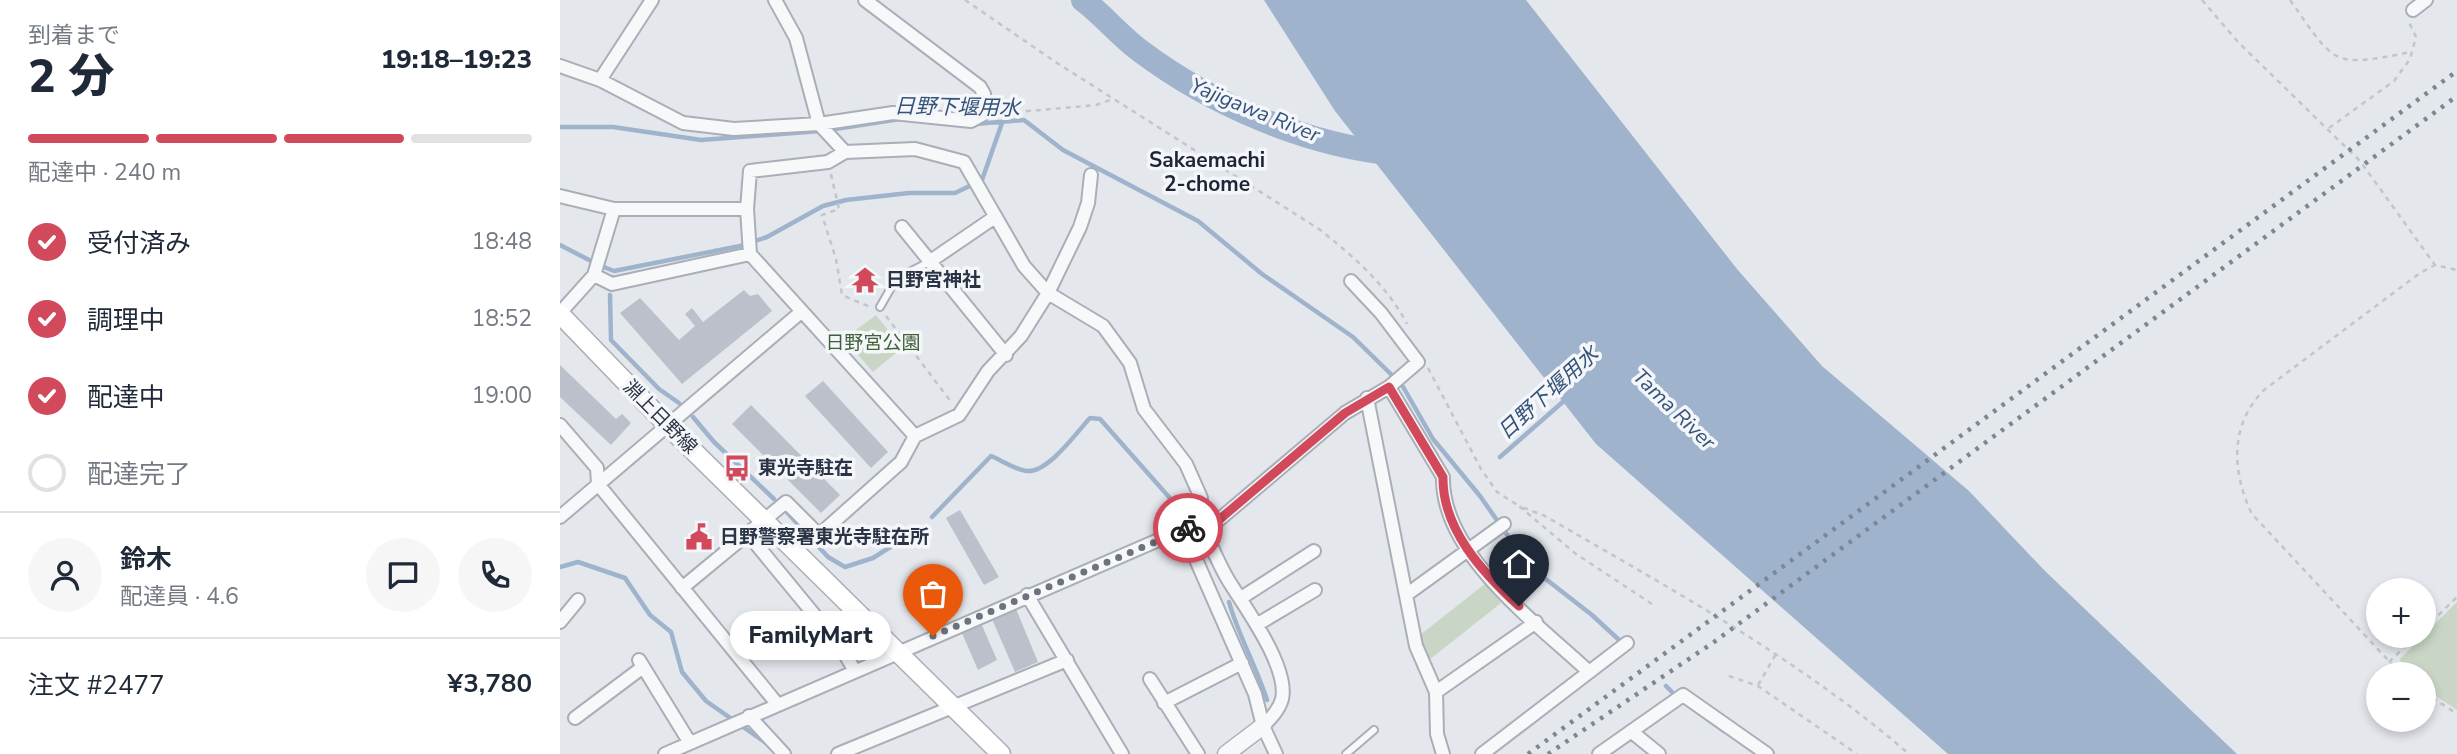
<!DOCTYPE html>
<html lang="ja">
<meta charset="utf-8">
<style>
:root{--surface:#fff;--page:#f6f6f7;--text:#1f2937;--muted:#747a83;--line:#e0e1e3;--accent:#d1495b}
body{margin:0;font-family:"Nunito Sans","Noto Sans JP",sans-serif;background:var(--page);color:var(--text);height:100vh;display:flex;flex-direction:column;font-size:26px;white-space:nowrap}
*{box-sizing:border-box;margin:0}
p{font-size:23px;color:var(--muted)}
.icon{flex:none;width:38px;height:38px;fill:none;stroke:currentColor;stroke-width:2;stroke-linecap:round;stroke-linejoin:round}
.map{position:relative;flex:1;overflow:hidden}
.side{display:flex;flex-direction:column;background:var(--surface);width:560px}
.side>*{flex:none}
.fabs{position:absolute;left:1806px;top:578px;display:grid;gap:14px}
.fabs a{display:grid;place-items:center;width:70px;height:70px;border-radius:50%;background:var(--surface);box-shadow:0 4px 10px #0003;font-size:35px}
.pin{position:absolute;display:grid;place-items:center;width:60px;height:60px;color:#fff;margin:-72px -30px;border-radius:50% 50% 50% 0;rotate:-45deg;box-shadow:0 0 7px #0007}
.pin .icon{rotate:45deg}
.courier{position:absolute;display:grid;place-items:center;width:70px;height:70px;margin:-35px;border:5px solid #d1495b;border-radius:50%;background:#fff;color:#222;box-shadow:0 2px 9px #0007}
.bubble{position:absolute;height:49px;border-radius:24px;background:var(--surface);box-shadow:0 4px 10px #0003;font-size:23px;font-weight:800;line-height:49px;text-align:center}
.head em{font-style:normal;font-weight:800}
.head div{display:flex;flex-direction:column-reverse}
.head{display:flex;align-items:center;justify-content:space-between;height:119px;padding:0 28px}
h1{font-size:46px;font-weight:800;line-height:52px}
.bar{display:grid;grid-template-columns:repeat(4,1fr);gap:10px 7px;align-content:center;height:84px;padding:0 28px}
.bar i{height:9px;border-radius:5px;background:var(--line)}
.bar .selected{background:var(--accent)}
.bar p{grid-column:span 4}
.line{display:flex;align-items:center;gap:18px;padding:0 28px;border-top:2px solid var(--line)}
.line div{flex:1}
.round{display:grid;place-items:center;flex:none;width:74px;height:74px;border-radius:37px;background:var(--page)}
ol{padding:0 28px;list-style:none}
li{display:flex;align-items:center;gap:21px;height:77px}
li p{margin-inline-start:auto}
li .icon{padding:7px;border-radius:50%;background:var(--accent);color:#fff;stroke-width:4}
li:last-child{color:var(--muted)}
li i{width:38px;height:38px;border:4px solid var(--line);border-radius:50%}
main{display:flex;flex:1;min-height:0}
.map>svg:first-child{display:block}
</style>
<main>
<section class="side">
<div class="head"><div><h1>2 分</h1><p>到着まで</p></div><em>19:18–19:23</em></div>
<div class="bar"><i class="selected"></i><i class="selected"></i><i class="selected"></i><i></i><p>配達中 · 240 m</p></div>
<ol>
<li><svg class="icon" aria-label="check" viewBox="0 0 24 24"><path d="M5 12l5 5 9-10"/></svg>受付済み<p>18:48</p></li>
<li><svg class="icon" aria-label="check" viewBox="0 0 24 24"><path d="M5 12l5 5 9-10"/></svg>調理中<p>18:52</p></li>
<li><svg class="icon" aria-label="check" viewBox="0 0 24 24"><path d="M5 12l5 5 9-10"/></svg>配達中<p>19:00</p></li>
<li><i></i>配達完了</li>
</ol>
<div class="line" style="height:126px"><a class="round"><svg class="icon" aria-label="person" viewBox="0 0 24 24"><circle cx="12" cy="8" r="4"/><path d="M4 21q1-7 8-7t8 7"/></svg></a><div><b>鈴木</b><p>配達員 · 4.6</p></div><a class="round"><svg class="icon" aria-label="chat" viewBox="0 0 24 24"><path d="M4 5h16v11H9l-5 4z"/></svg></a><a class="round"><svg class="icon" aria-label="phone" viewBox="0 0 24 24"><path d="M5 4h4l2 5-3 2q2 4 5 5l2-3 5 2v4C11 20 4 13 5 4z"/></svg></a></div>
<div class="line" style="height:91px"><div>注文 #2477</div><b>¥3,780</b></div>
</section>
<div class="map">
<svg width="1897" height="754" viewBox="0 0 1897 754">
<rect width="100%" height="100%" fill="#e4e7ec"/>
<path fill="#c9d6c5" d="M316,315L342,348L313,372L284,339Z
M926,583L941,603L869,660L860,635Z
M1897,602V710L1864,688V674H1845L1841,669L1840,659Z"/>
<path fill="#9fb4cc" d="M704,0H966L1177,269L1262,366L1409,491L1485,571L1677,754H1388L1036,444L775,111Z"/>
<g fill="none" stroke-linecap="round" stroke-linejoin="round">
<path stroke="#9fb4cc" stroke-width="4.5" d="M415,124L464,120L503,150L638,221L702,274L793,337L842,385L873,439L920,496L969,566L1032,615L1058,639
M0,127H53L141,140L260,131
M269,130L340,119
M0,245L33,262
M44,267L54,271L180,246L207,237L263,206L286,200L349,193H395L422,180L442,123
M50,295L51,340L99,389L119,403
M133,417L154,442L214,499
M940,457L1005,400
M224,509L268,557L285,567L313,558L357,530
M372,517L431,456C441,460 456,470 467,471C488,473 516,433 530,418L540,419L624,514
M0,567L18,562L65,578L90,615L111,632L122,672L146,701L206,743
M669,602C679,637 696,666 707,700
M1106,686L1112,692
M1125,703L1164,731"/>
<path stroke="#9fb4cc" stroke-width="24" d="M523,0C543,15 559,35 579,50C652,105 746,145 836,154"/>
</g>
<path fill="#bbc0ca" d="M184,290L190,296L198,294L212,311L122,384L60,313L80,298L119,340L135,326L125,314L132,308L143,322Z
M0,365L56,419L62,414L71,423L51,445L0,397Z
M263,381L328,452L311,468L245,396Z
M191,405L280,495L261,513L172,424Z
M400,510L439,577L424,585L386,518Z
M456,609L478,662L455,672L432,619Z
M421,623L437,660L418,670L401,631Z"/>
<g fill="none" stroke-linecap="round" stroke-linejoin="round">
<g stroke="#a9aeb7" stroke-width="10">
<path id="service" d="M320,307L336,279L371,261
M786,754L814,730"/>
</g>
<g stroke="#a9aeb7" stroke-width="16">
<path id="minor" d="M1853,10L1866,0
M0,66L40,80L123,123L174,129L259,124L333,113L411,121L422,115L424,94L420,87L305,0
M40,80L92,0
M0,196L54,209H187
M342,227L446,355
M190,254L187,209L190,171L268,162L285,152
M372,260L435,217
M34,275L54,209
M0,313L34,275L52,284L190,254L355,436
M829,387L883,477C881,554 978,624 1029,672
M807,398L856,646L876,692L877,734L883,754
M0,425L37,468L38,484L218,705
M0,517L241,312
M640,522L654,524L785,413L829,387L858,362L821,313L791,281
M640,522C651,543 659,567 672,586C687,610 729,668 722,699C719,710 711,718 703,726
M623,530L695,694L703,726L716,754
M187,533L280,646L295,671
M122,588L226,502L259,535L341,462L355,436L399,415L428,371L461,336L488,293L520,227L528,203L531,175
M467,595L562,754
M846,595L944,524
M681,598L754,551
M0,622L18,600
M698,624L755,590
M79,660L130,743
M590,679L638,754
M876,692L976,622
M604,703L682,663
M189,716L224,754
M15,718L83,667
M1072,732L1099,754
M105,754L640,522L641,498L626,464L584,409L570,363L543,326L488,293L464,266L404,162L355,149L285,152L259,124L236,38L215,0
M278,754L507,660
M922,754L1067,643
M1039,754L1123,695L1207,754"/>
</g>
<g stroke="#a9aeb7" stroke-width="19">
<path id="tertiary" d="M666,754L703,726"/>
</g>
<g stroke="#a9aeb7" stroke-width="21">
<path id="secondary" d="M0,314L106,424L441,754"/>
</g>
<path stroke="#c2c5cb" stroke-width="2.5" stroke-dasharray="5 5" stroke-linecap="butt" d="M405,0L497,63L759,229C794,257 826,284 847,324
M1642,0L1678,42L1800,161L1875,265L1897,270
M1730,0C1776,65 1771,68 1851,52
M436,114L536,105L553,99
M1769,128L1834,81L1850,59L1856,37L1849,22
M271,174L279,209L262,215L276,259L282,295L310,307
M326,316L392,403
M868,368L921,469L937,492L959,506
M1092,604L1016,554L959,506L985,516C1111,589 1239,659 1349,754
M1864,629L1897,597
M1829,662L1857,635
M1841,674L1692,514C1672,473 1669,425 1704,390L1860,273L1875,265
M1169,676L1198,686L1297,754
M1198,685L1216,654
M1864,692L1897,714"/>
<use href="#service" stroke="#f7f8fa" stroke-width="6"/>
<use href="#minor" stroke="#f7f8fa" stroke-width="12"/>
<use href="#tertiary" stroke="#f7f8fa" stroke-width="16"/>
<use href="#secondary" stroke="#fff" stroke-width="18"/>
<path stroke="#7d8696" stroke-width="4.5" stroke-dasharray="3.5 7" stroke-linecap="butt" d="M968,754L1897,71
M988,754L1154,642L1897,96"/>
</g>
<g fill="none" stroke-linecap="round" stroke-linejoin="round">
<path stroke="#6c737f" stroke-width="7" stroke-dasharray="0 12.6" d="M373,636L628,528"/>
<path stroke="#d1495b" stroke-width="9" d="M628,528L640,522L654,524L785,413L829,387L883,477C882,529 923,573 959,606"/>
</g>
<defs>
<g id="temple-bare" transform="scale(2.1)"><path d="M0-6L5-2H3V0L6.5 2.5H4V6H1.5V3h-3V6H-4V2.5H-6.5L-3 0V-2H-5Z" fill="#d1495b" stroke="#f4f6f9" stroke-width="2.5" paint-order="stroke"/></g>
<g id="bus-bare" transform="scale(2.1)"><path d="M-5-6H5V4H4V6H2V4H-2V6H-4V4H-5ZM-3.5-4V0h7V-4ZM-3.5 1.2v1.5H-2V1.2ZM2 1.2v1.5H3.5V1.2Z" fill="#d1495b" stroke="#f4f6f9" stroke-width="2.5" paint-order="stroke"/></g>
<g id="civic-bare" transform="scale(2.1)"><path d="M-.6-6.5H3V-4.5H.6V-3L4-1V1h2V6H-6V1h2V-1L-.6-3ZM-1.2 2.5V6h2.4V2.5Z" fill="#d1495b" stroke="#f4f6f9" stroke-width="2.5" paint-order="stroke"/></g>
</defs>
<g fill-rule="evenodd">
<use href="#temple-bare" x="305" y="280"/>
<use href="#bus-bare" x="177" y="468"/>
<use href="#civic-bare" x="139" y="537"/>
</g>
<g text-anchor="middle" dominant-baseline="central" stroke-width="7" stroke-linejoin="round" paint-order="stroke">
<g font-size="19" font-weight="bold" fill="#2b3445" stroke="#f4f6f9" text-anchor="start">
<text x="326" y="280">日野宮神社</text>
<text x="198" y="468">東光寺駐在</text>
<text x="160" y="537">日野警察署東光寺駐在所</text>
</g>
<g font-size="19" fill="#3f6138" stroke="#f4f6f9">
<text x="313" y="343">日野宮公園</text>
</g>
<g font-size="19" fill="#2b3445" stroke="#f4f6f9">
<text transform="translate(100 417) rotate(45)">淵上日野線</text>
</g>
<g font-size="21" font-style="italic" fill="#34527a" stroke="#f4f6f9">
<text transform="translate(397 107) rotate(1)">日野下堰用水</text>
<text transform="translate(695 110) rotate(22)">Yajigawa River</text>
<text transform="translate(988 393) rotate(-42)">日野下堰用水</text>
<text transform="translate(1114 409) rotate(44)">Tama River</text>
</g>
<g font-size="21" font-weight="bold" fill="#1d2536" stroke="#f4f6f9">
<text x="647" y="160">Sakaemachi<tspan x="647" dy="24">2-chome</tspan></text>
</g>
</g>
</svg>
<div class="fabs">
<a>+</a>
<a>−</a>
</div>
<div class="pin" style="left:373px;top:636px;background:#ea580c"><svg class="icon" aria-label="bag" viewBox="0 0 24 24"><path d="M5 8h14l-1 12H6zM9 8a3 3 0 0 1 6 0"/></svg></div>
<div class="pin" style="left:959px;top:606px;background:#1f2937"><svg class="icon" aria-label="home" viewBox="0 0 24 24"><path d="M3 11l9-7 9 7M6 9v11h12V9"/></svg></div>
<div class="courier" style="left:628px;top:528px"><svg class="icon" aria-label="bike" viewBox="0 0 24 24"><circle cx="6" cy="16" r="4"/><circle cx="18" cy="16" r="4"/><path d="M6 16l4-8h5l3 8M10 8l3 8H6M13 5h3"/></svg></div>
<div class="bubble" style="left:170px;top:611px;width:161px">FamilyMart</div>
</div>
</main>
